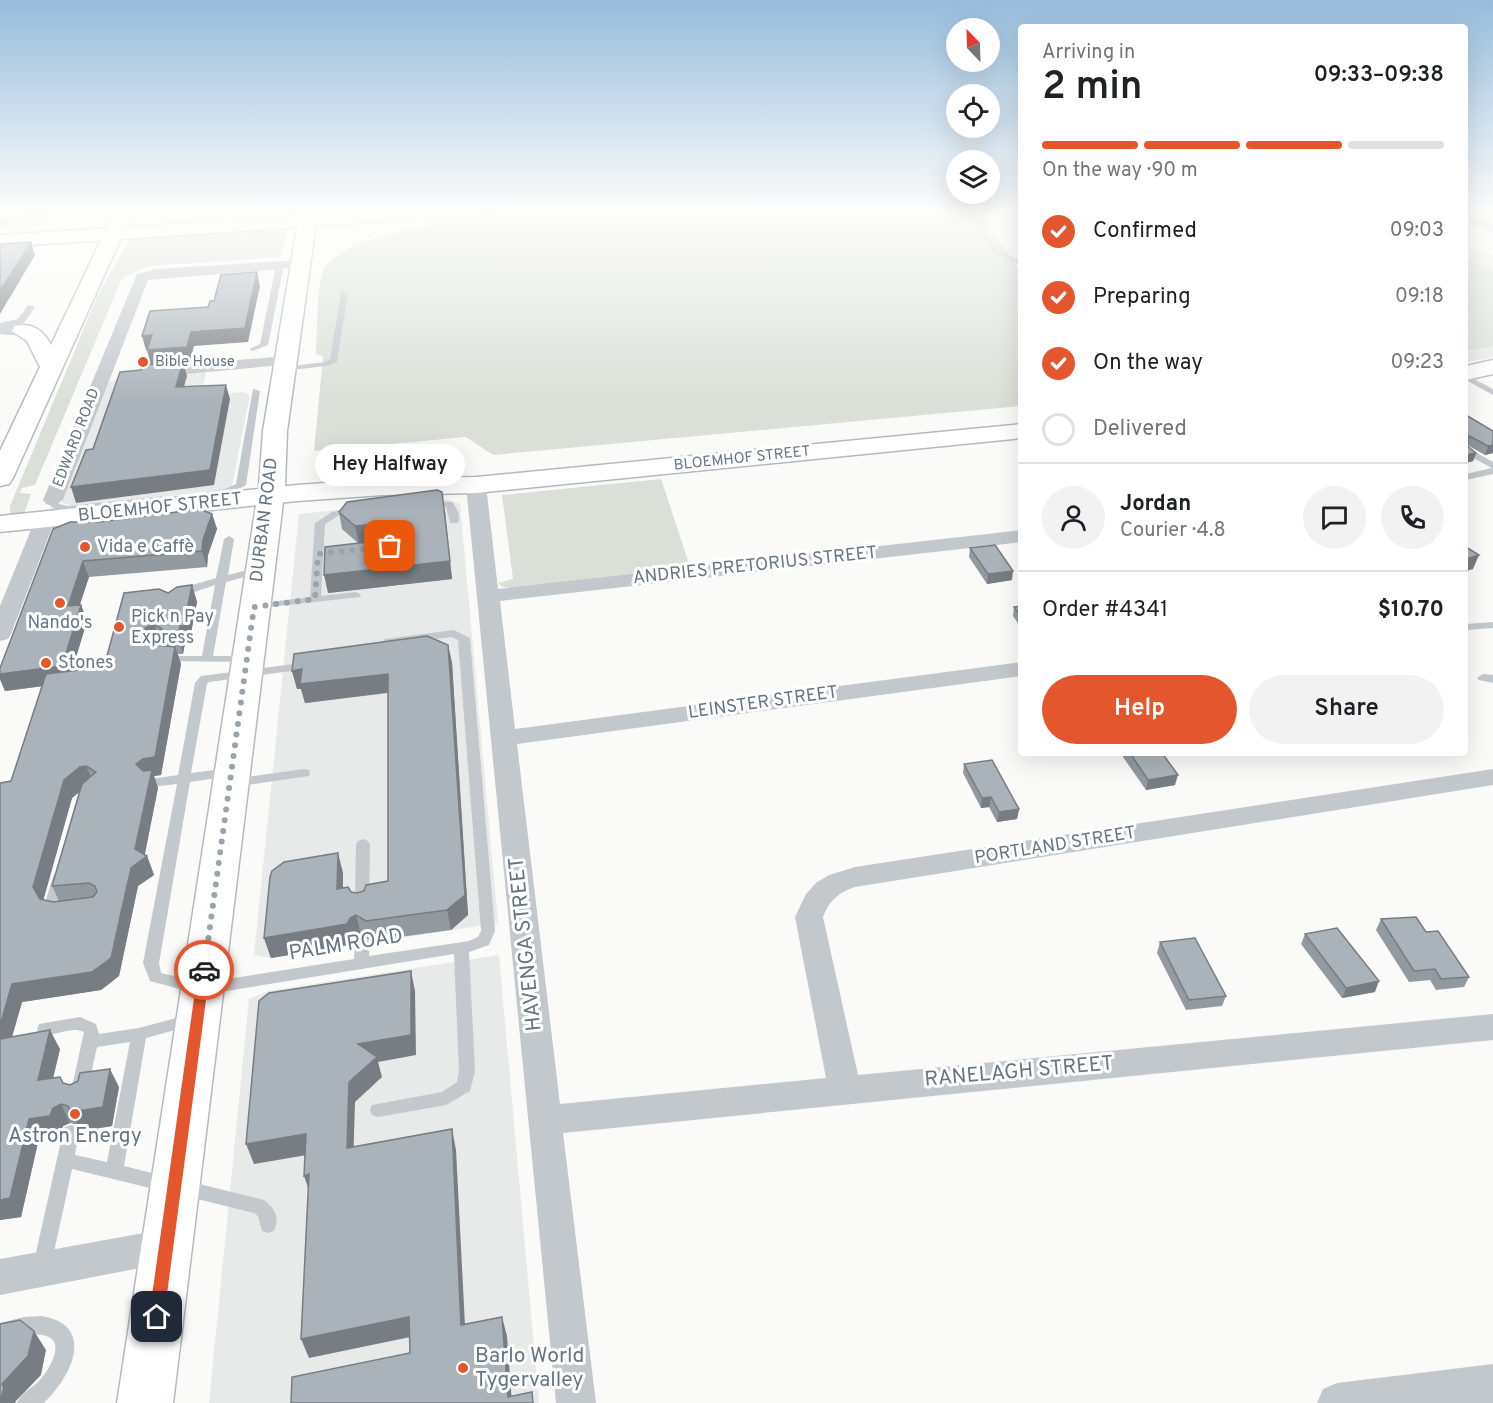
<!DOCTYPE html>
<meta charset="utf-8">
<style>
:root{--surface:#fff;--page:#f2f2f2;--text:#202124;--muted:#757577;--line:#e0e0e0;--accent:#e4572e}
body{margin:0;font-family:Overpass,sans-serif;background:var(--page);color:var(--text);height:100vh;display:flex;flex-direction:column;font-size:22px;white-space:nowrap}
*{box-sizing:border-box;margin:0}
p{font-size:20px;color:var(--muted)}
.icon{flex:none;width:33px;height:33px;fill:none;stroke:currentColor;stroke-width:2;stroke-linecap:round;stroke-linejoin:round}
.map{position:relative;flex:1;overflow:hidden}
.drawer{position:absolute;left:1018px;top:24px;width:450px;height:732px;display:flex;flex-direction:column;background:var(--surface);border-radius:6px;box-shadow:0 6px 24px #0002}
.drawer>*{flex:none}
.needle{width:39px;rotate:337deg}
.fabs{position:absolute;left:946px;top:18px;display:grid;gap:12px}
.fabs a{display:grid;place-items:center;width:54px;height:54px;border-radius:50%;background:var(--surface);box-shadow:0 6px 24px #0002;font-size:30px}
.pin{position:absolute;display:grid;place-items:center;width:51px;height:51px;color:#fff;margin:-26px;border-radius:12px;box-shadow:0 3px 9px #0006}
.courier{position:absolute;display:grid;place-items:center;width:60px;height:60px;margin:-30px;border:4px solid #e4572e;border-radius:50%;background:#fff;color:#222;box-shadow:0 2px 8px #0007}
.bubble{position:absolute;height:42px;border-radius:21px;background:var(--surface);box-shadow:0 6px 24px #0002;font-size:20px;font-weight:600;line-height:42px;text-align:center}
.head em{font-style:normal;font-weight:600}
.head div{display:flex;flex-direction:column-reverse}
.head{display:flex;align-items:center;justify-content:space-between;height:102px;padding:0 24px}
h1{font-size:39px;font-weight:600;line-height:45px}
.bar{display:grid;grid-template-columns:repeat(4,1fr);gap:9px 6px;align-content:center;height:72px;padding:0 24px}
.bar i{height:8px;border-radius:4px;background:var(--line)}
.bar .on{background:var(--accent)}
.bar p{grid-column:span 4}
.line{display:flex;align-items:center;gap:15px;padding:0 24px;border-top:2px solid var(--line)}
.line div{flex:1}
.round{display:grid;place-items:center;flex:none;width:63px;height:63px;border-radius:32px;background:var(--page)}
ol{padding:0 24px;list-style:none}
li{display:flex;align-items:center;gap:18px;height:66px}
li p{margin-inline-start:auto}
li .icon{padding:6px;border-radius:50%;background:var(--accent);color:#fff;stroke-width:4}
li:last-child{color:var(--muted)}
li i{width:33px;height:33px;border:3px solid var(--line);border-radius:50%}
.button{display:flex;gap:12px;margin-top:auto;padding:12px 24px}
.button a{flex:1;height:69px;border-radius:36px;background:var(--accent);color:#fff;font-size:24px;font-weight:600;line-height:69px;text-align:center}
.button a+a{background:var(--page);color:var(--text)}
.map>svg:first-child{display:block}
</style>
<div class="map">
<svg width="1493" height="1403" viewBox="0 0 1493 1403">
<rect width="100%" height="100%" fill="#fafaf8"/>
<path fill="#e8e9e9" d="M0,209H104L98,218L76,223L0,228Z
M1466,245L1493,256V357L1466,362Z
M204,372L206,374L201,396L243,392L250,395L232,486L221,491L74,506L62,503L108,382L119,378Z
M446,499L460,504L498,923L271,958L254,955L299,514Z
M499,955L539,1403H209L249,999L268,991Z"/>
<path fill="#dadfd7" d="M570,209H978L1021,273V406L493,455L466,437L314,451L323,356L316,354C317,335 317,288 323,272C339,225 523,214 570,209Z
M288,227L280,257L149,266L122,278L35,485L22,488L20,493L31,494L24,514L10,518V506L97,297L129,240L138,236Z
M1466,260L1493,271V346L1466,351Z
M661,479L690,567L512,588L503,587L498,583L513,579L502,495Z"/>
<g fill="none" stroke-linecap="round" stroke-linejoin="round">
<g stroke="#b3babf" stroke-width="3">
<path id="secondary" d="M413,209H504L495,214L0,247V235Z
M1493,360V374L1466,380V366Z
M1022,424V438L476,493L383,495L297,501L0,532V516L297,485L383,479L476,477Z"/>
</g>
<g stroke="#b5babe" stroke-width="3">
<path id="primary" d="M116,209H134L13,478L9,484L0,486V451L40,367L27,341L12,331L15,326C32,322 44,331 51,345Z
M300,209H318L287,431L285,486L173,1403H117L259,486L263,431Z"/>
</g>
<path fill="#c3c8cc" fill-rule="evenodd" d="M965,209H971L998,250L1022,261V266L993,252Z
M999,209H1022V212H997L996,211Z
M1493,211V215L1483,218L1480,216Z
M270,262L283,270L268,345L253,351L249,349L260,344L275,271L267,264Z
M341,292L348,294L337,362L327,366L282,371L281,369L285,367L325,362L330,359Z
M28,305L35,307L24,323L0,327V323L18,319Z
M1466,375L1493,389V395L1466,380Z
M253,389L260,391L246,485L230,494L207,496V492L225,489L236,484Z
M1466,447L1493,462V474L1466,480V474L1492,468L1466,454Z
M165,496L170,499L168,501L68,512L52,508L48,500L53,497L56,498L59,504L68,506Z
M427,501L452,502C457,508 461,516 458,523H450L446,507L424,506L422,504Z
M353,508L358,511L356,513L338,516L325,524L321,596L356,592L361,595L360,597L251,609L250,607L251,605L255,604L310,597L315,523L332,512Z
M229,536L234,539L228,575L259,567L264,570L263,572L226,582L213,656H247L253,659L247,662L160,661L158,659L160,657L164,656H202L215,585L180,597L175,594L189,586L216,578L224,539Z
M1493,622V628L1466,630V624Z
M454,630L470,638L495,931L489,945L469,952L475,1071L470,1091L446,1105L378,1117L372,1115L370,1110L372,1105L442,1092L457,1082L459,1071L454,954L202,995L150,981L143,963L177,784L151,787L145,783L151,779L178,775L195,683L201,676L364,655L371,653L385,639ZM452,637L458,640L481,931L478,937L469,941L369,956V943L367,939L362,937L357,939L355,943L354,959L202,983L161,973L159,963L190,782L230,776L236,772L230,768L191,773L207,684L209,682L366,661L379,657L392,644Z
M1483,674L1493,675V683L1479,680L1477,678Z
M304,769L309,770L310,773L309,776L233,787L227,783L233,779Z
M363,839L368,841L370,844L369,905L367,909L362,910L357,909L355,905L356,844L358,841Z
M60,872L65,873L67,877L59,904L66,913L64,917C55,920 48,914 44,906L53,877L55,873Z
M191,1014L197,1016L199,1020L197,1024L146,1038L124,1166L172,1178L175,1184L172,1190L166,1192L72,1169L51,1266L49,1272L42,1275L35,1272L33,1266L63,1132L65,1127L71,1125L77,1127L79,1132L75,1155L107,1162L130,1042L97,1047L88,1087L86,1092L80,1094L74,1092L72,1087L84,1032C70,1025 54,1038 39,1034L37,1029L39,1024L80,1017L96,1024L99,1034L139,1028Z
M183,1180L264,1200C275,1208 280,1218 274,1231L268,1233L262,1231L258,1216L254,1213L177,1194L174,1188L177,1182Z
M42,1316C97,1326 71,1377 44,1403H17C21,1393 32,1388 40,1380C50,1368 68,1339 42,1335C29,1332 13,1338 0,1341V1323L24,1317Z"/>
<path fill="#c3c8cc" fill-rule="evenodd" d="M42,209H66L64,212L0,226V218Z
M1466,214L1493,224V233L1466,222Z
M299,260L306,264L304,267L148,280L63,500L53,506L46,504L43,500L137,274L156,269Z
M0,324L23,326L31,331L23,336L0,334Z
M286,356L292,358L294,361L292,364L154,377L146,372L154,367Z
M476,479L486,485L498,589L1022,530V542L500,601L515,729L1022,662V676L517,744L560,1104L826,1078L795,917L806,894L816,883L829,875L855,867L1493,769V785L855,887C839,892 829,901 823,917L858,1075L1493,1014V1040L563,1133L596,1403H556L466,485Z
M45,514L52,516L55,520L11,634L8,639L0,641V606L35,520L38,516Z
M166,1229L179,1234L184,1246L179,1258L166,1263L0,1295V1259Z
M1493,1364V1403H1317L1323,1389L1337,1383Z"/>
<use href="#secondary" fill="#fff" fill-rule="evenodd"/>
<use href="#primary" fill="#fff" fill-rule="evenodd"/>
</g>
<path fill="#929a9f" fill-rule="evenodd" d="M165,209H239L166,213Z
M1466,415L1493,453L1485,455L1467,445L1476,453L1473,461L1466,463Z
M445,510L452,579L328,593L358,543L342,529L339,512Z
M212,514L217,529L208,555L207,567L89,577L79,605H81L87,621L72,671L104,667L168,593L192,585L197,602L189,643H185L183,654H178L181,664L161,775L154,776L158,788L144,855L147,856L154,875L138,886L119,976L101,990L22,1002L12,1037L60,1049L53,1078L63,1083L70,1085L119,1087L112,1126L81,1131L78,1125L70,1123L63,1126L60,1134L39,1138L21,1217L0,1220L11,781L42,686L5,691L0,679V668L99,522ZM160,641L165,644V646L152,644ZM79,792L52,886L59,901L53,902L43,900L72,798Z
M970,548L1012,580L987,584L969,557Z
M1022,606V629L1013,616L1014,607Z
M448,645L452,663L468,915L451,930L371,941L361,935L355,938L353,944L271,958L264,938L343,873V888L351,892L357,893L388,881V693L305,703L301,689H297L292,671Z
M1124,753H1162L1175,785L1146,790L1123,757Z
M964,764L1019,809L1017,819L997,822L989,807L981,808L963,773Z
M1381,919L1426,932L1469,977L1464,987L1436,990L1430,980L1409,982L1376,930Z
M1305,934L1375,992L1342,998L1301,944Z
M1160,942L1226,996L1222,1006L1186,1010L1157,953Z"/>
<path fill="#777d82" d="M31,242L35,255L0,314V291Z
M257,272L260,286L248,342L194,346L190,361L151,365L147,350L191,332Z
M152,335L156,349L146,350L142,336Z
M183,362L187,376L180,401L176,387Z
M226,385L230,399L214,485L76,503L71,487Z
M1493,445V453L1485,455L1488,446Z
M1476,453L1473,461L1466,463V455Z
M442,492L452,579L328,593L324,575L450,561Z
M212,514L217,529L208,555L207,567L202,551L203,540Z
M386,523L390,541H377L369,536L371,543L359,544L355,526Z
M1479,555L1473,569L1466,571V559Z
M83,561L89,577L74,623L68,606Z
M1013,571L1012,580L987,584L988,574Z
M192,585L197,602L189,643H185L183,654L178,637Z
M81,605L87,621L68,683L5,691L0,679V674Z
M154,624L160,641L151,645L148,644L145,628Z
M448,645L452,663L468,915L451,930L447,910Z
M175,647L181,664L161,775L154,776L158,788L144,859L147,856L154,875L138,886L119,976L101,990L22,1002L6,1058L0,1046V1026L12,984L111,958L135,849L136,764Z
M302,669L388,674L392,692L305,703L301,689H297L292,671Z
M86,766L94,784L88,785L72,798L42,905L33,887L64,780L80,767Z
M1178,775L1175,785L1146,790L1148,780Z
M991,797L989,807L981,808L982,798Z
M1019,809L1017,819L997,822L999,812Z
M338,853L343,873L342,909L337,889Z
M356,915L361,935L355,938L353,944L271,958L264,938L350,918Z
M411,971L415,991L416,1055L378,1062L382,1077L355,1102L353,1168L347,1148L349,1082L358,1044Z
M1379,981L1375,992L1342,998L1346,988Z
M50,1030L60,1049L48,1099L38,1080Z
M110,1069L119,1087L112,1126L81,1131L71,1112Z
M61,1104L70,1123L63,1126L60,1134L39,1138L21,1217L0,1220V1200L29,1119Z
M452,1129L456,1150L466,1345L461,1325Z
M306,1134L313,1154L254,1164L246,1144Z
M309,1174L311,1196L304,1176Z
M409,1317L415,1336L309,1358L301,1339Z
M502,1317L507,1336L512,1403L508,1397Z
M34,1331L46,1350L41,1375L15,1402L16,1403H0L2,1384Z"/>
<path fill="#aab3b9" stroke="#777d82" stroke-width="1.5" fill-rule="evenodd" d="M31,242L0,291V244Z
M257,272L245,328L191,332L187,347L147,350L152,335L142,336L150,311L208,307L210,301H214L221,275Z
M183,362L176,387L226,385L210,470L71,487L86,450L93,449L120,372L141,370L142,365Z
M1466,415L1493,431V445L1488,446L1469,436L1467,446L1476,453L1466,455Z
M437,490L442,492L450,561L324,575L325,547L377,541L369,536L387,534L394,529L386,523L355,526L339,512L347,502Z
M200,509L212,514L203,540L202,551L83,561L68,606L81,605L62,666L0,674V668L53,529L70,522H99Z
M995,545L1013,571L988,574L970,548Z
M1466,547L1479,555L1466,559Z
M192,585L184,626H180L178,637H162V629L154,624L145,628L148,644L175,647L155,757L143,759L136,764L143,771L152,770L135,849L147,856L131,868L111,958L92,972L12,984L0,1026V783L11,781L46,674L104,667L124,593L159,589L168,593L177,587ZM86,766L96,772L82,784L52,886L89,883L95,886L97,892L93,897L53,902L40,899L33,887L64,780L80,767Z
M1022,606V617L1014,607Z
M427,636L448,645L465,895L447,910L366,921L356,915L350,918L347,924L264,938L270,877L272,871L284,862L338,853L337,889L348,887L351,892L357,893L364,891L366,885L388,881V674L300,684L302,669L292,671L294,654Z
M1130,753H1162L1178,775L1148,780Z
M992,760L1019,809L999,812L991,797L982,798L964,764Z
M1416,917L1426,932L1438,931L1469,977L1441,979L1435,969L1414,971L1381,919Z
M1337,928L1379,981L1346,988L1305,934Z
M1195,938L1226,996L1189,1000L1160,942Z
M411,971V1035L358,1044L377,1057L349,1082L347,1148L452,1129L461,1325L502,1317L508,1397L532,1392L533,1403H291L292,1377L410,1353L409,1317L301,1339L309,1174L304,1176L306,1134L246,1144L259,1001L269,993Z
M50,1030L38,1080L60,1077L63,1083L70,1085L78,1081L80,1073L110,1069L103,1107L71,1112L68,1106L61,1104L53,1108L50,1116L29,1119L10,1198L0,1200V1039Z
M20,1320L34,1331L28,1356L2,1384L4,1387L0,1403V1324Z"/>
<linearGradient id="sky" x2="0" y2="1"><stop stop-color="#96bcdc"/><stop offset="0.52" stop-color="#fdfdfc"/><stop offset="1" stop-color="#fdfdfc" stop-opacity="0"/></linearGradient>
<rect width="1493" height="405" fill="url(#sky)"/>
<path fill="#e4572e" d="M204,965L210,970L164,1317L162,1322L157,1324L151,1322L149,1317L198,970Z"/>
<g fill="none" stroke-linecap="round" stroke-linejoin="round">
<path stroke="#99a4ac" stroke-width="6" stroke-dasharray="0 10.8" d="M204,970L254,607L315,599L318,554L390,546"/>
</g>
<g fill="#e4572e" stroke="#fff" stroke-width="2">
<circle cx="143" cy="362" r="6"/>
<circle cx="85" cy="547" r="6"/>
<circle cx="60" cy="603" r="6"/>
<circle cx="119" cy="627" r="6"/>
<circle cx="46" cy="663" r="6"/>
<circle cx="75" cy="1114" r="6"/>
<circle cx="463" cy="1368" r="6"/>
</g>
<g text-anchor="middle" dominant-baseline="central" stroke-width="6" stroke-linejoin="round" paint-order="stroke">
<g font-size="15" fill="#657683" stroke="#fff" text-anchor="start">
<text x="155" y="362">Bible House</text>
</g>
<g font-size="15" fill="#657683" stroke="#fff">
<text transform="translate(77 438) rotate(-69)">EDWARD ROAD</text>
<text transform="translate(742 459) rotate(-6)">BLOEMHOF STREET</text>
</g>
<g font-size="18" fill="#657683" stroke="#fff">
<text transform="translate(160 508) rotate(-6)">BLOEMHOF STREET</text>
<text transform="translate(265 520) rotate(-83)">DURBAN ROAD</text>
<text transform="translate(755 566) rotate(-6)">ANDRIES PRETORIUS STREET</text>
<text transform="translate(763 703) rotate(-8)">LEINSTER STREET</text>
<text transform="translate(1055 846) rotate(-9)">PORTLAND STREET</text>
</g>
<g font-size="18" fill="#657683" stroke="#fff" text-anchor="start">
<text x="97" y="547">Vida e Caffè</text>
<text x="131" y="617">Pick n Pay<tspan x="131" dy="21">Express</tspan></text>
<text x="60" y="623" text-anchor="middle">Nando's</text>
<text x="58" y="663">Stones</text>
</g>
<g font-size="21" fill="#657683" stroke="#fff">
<text transform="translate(526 944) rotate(-96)">HAVENGA STREET</text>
<text transform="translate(346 945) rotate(-9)">PALM ROAD</text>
<text transform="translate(1019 1072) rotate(-5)">RANELAGH STREET</text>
</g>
<g font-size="21" fill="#657683" stroke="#fff">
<text x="75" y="1136">Astron Energy</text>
<text x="475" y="1356" text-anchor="start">Barlo World<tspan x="475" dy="24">Tygervalley</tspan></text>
</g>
</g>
</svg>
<div class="fabs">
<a><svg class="needle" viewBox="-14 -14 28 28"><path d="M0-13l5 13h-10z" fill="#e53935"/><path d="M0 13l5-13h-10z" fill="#757577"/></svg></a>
<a><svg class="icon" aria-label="locate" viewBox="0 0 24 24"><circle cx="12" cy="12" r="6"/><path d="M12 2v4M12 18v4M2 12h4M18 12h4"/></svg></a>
<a><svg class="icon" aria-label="layers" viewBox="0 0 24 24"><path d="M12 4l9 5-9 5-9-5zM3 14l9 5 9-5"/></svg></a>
</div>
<div class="pin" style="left:390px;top:546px;background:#ea580c"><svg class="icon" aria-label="bag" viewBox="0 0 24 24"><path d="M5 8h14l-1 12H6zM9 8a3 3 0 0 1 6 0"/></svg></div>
<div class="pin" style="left:157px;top:1317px;background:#1f2937"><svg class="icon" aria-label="home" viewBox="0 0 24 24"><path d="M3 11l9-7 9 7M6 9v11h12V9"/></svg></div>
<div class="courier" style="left:204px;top:970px"><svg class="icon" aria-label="car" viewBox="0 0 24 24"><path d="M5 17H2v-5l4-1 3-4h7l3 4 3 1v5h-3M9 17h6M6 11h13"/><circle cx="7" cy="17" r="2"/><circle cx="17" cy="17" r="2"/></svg></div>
<div class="bubble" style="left:315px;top:444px;width:150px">Hey Halfway</div>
<section class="drawer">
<div class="head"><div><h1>2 min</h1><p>Arriving in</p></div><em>09:33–09:38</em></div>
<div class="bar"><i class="on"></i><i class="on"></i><i class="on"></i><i></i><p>On the way · 90 m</p></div>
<ol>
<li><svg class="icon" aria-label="check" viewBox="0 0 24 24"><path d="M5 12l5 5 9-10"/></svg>Confirmed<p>09:03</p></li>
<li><svg class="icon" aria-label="check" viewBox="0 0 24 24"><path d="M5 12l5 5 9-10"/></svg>Preparing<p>09:18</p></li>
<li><svg class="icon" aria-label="check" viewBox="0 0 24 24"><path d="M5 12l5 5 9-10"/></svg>On the way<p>09:23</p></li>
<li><i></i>Delivered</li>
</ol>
<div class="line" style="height:108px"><a class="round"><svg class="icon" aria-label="person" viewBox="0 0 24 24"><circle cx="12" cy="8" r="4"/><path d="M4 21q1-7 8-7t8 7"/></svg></a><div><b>Jordan</b><p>Courier · 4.8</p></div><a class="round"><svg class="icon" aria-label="chat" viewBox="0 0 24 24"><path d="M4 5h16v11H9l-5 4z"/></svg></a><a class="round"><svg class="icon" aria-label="phone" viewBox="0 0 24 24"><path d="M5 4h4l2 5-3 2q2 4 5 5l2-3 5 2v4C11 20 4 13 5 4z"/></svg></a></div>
<div class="line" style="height:78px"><div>Order #4341</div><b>$10.70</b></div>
<div class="button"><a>Help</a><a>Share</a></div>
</section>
</div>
